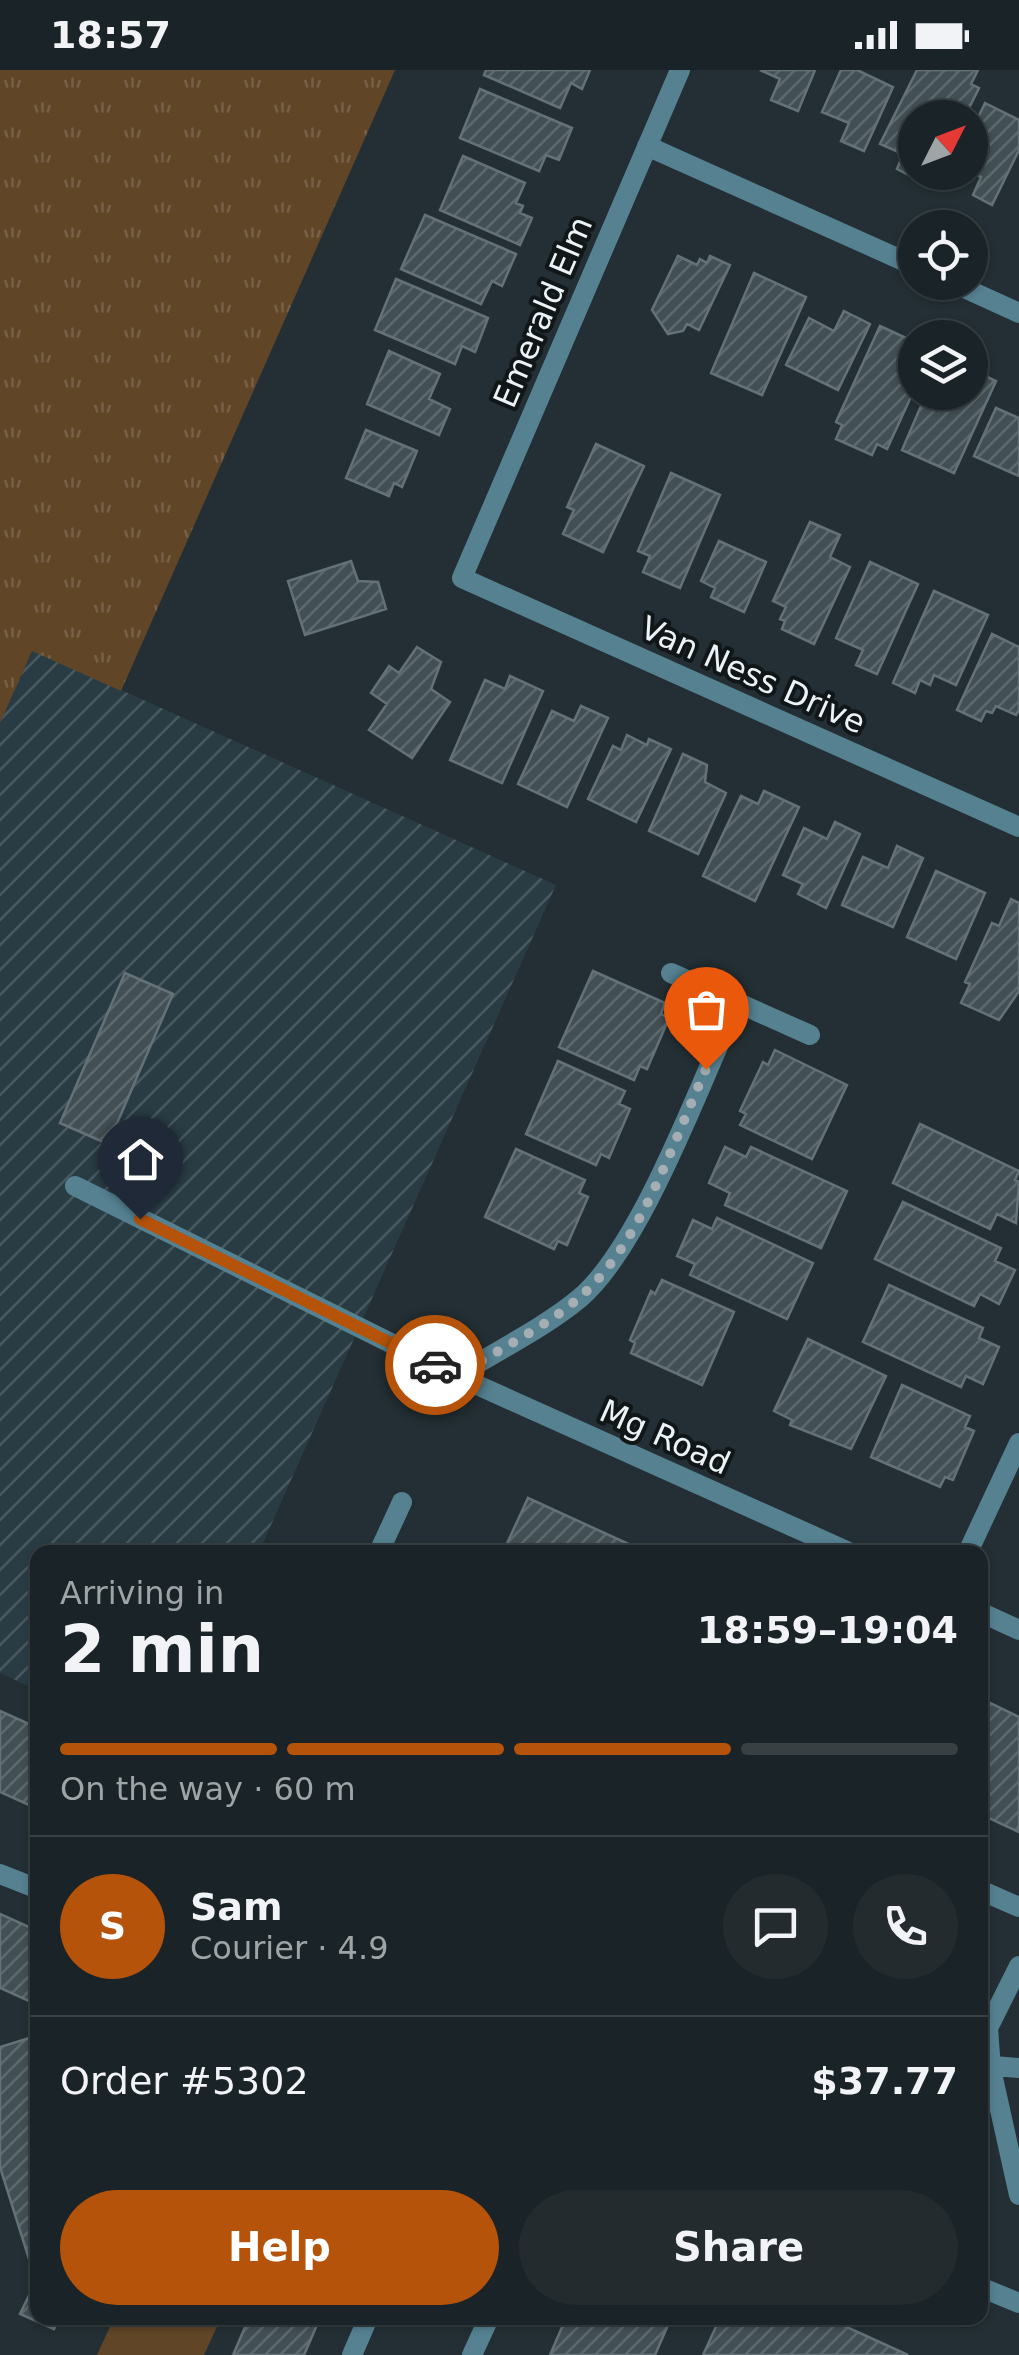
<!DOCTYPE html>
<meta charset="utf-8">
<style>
:root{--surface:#1a2327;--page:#232b2f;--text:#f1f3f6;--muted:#9fa4a7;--line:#384044;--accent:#b45309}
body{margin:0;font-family:"DejaVu Sans",sans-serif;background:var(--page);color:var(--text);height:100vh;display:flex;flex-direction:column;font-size:38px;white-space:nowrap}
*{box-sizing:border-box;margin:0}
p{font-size:32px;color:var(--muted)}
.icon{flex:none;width:55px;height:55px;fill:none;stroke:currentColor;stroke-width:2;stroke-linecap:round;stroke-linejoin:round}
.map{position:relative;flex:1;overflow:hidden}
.drawer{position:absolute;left:30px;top:1475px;width:958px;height:780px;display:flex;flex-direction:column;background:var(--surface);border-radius:20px;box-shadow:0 2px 8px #0004,0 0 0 2px var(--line)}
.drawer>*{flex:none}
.needle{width:65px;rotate:48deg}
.fabs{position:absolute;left:898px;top:30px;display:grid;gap:20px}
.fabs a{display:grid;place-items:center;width:90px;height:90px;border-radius:50%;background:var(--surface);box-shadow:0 2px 8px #0004,0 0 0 2px var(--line);font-size:50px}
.pin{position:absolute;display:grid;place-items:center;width:85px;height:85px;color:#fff;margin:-102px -42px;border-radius:50% 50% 50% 0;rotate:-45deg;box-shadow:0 0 10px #0007}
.pin .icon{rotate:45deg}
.courier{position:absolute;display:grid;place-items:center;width:100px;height:100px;margin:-50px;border:8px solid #b45309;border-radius:50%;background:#fff;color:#222;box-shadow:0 2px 12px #0007}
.summary em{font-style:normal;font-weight:600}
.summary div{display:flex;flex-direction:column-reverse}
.summary{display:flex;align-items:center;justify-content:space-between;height:170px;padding:0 30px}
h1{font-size:65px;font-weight:600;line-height:75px}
.bar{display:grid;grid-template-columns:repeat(4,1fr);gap:15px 10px;align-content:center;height:120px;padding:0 30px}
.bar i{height:12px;border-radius:8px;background:var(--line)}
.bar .active{background:var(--accent)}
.bar p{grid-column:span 4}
.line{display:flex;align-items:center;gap:25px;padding:0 30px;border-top:2px solid var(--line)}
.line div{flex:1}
.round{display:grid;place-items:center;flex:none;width:105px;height:105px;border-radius:52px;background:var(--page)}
.cta{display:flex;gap:20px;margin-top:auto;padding:20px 30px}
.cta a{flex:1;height:115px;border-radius:60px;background:var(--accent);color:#fff;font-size:40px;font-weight:600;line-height:115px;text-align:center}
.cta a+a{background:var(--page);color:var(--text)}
.status{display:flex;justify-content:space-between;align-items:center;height:70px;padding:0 50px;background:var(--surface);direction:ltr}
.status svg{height:28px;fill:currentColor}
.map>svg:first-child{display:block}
</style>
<div class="status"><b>18:57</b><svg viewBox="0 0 49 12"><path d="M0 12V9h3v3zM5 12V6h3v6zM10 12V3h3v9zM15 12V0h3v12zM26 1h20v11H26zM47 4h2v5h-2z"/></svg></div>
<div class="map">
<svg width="1019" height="2285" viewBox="0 0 1019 2285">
<defs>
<pattern id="industrial-furrows" width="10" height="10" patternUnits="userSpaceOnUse" patternTransform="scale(2.5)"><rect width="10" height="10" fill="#293c44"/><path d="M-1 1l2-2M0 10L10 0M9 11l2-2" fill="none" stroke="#485960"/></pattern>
<pattern id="grass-tufts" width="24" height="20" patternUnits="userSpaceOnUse" patternTransform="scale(2.5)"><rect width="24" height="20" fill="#604527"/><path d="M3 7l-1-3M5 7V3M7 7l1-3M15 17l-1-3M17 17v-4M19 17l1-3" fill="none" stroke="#776047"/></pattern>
<pattern id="building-hatch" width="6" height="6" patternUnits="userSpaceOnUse" patternTransform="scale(2.5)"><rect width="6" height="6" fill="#424f54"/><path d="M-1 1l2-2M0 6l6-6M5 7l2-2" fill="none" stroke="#5d696d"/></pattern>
</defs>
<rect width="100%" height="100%" fill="#232f34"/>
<path fill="url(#industrial-furrows)" d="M32,580L556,815L259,1482H38L37,1620L0,1603V653Z"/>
<path fill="url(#grass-tufts)" d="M0,0H395L121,621L32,581L0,653Z"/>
<path fill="#604527" d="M114,2248H221L204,2285H97Z"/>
<path fill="url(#building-hatch)" stroke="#647277" stroke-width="2.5" d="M486,0H590L582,19L571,13L560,38L484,5Z
M760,0H815L798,41L771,30L780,9Z
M841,0H857L893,17L864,81L841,71L849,53L822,42Z
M917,0H978L971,14L979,18L964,48H915V102H937L930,116L897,99L903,84L880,74Z
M480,19L572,58L559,90L546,85L539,101L460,68Z
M985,33L1019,50V80L992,135L973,125L981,107L970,102V50L976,52Z
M463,86L525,113L516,133L523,136L520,143L532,148L520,175L440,140Z
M425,145L516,184L502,216L492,211L481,234L401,199Z
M678,186L697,195L700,189L707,193L710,186L730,195L699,260L687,254L683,261L668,264L652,240Z
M754,203L806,227L762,325L711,303Z
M396,209L488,248L475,282L462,276L455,294L375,260Z
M844,241L870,254L838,320L786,295L809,248L834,261Z
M880,256L915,272V318L887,379L877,374L872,385L836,369L842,355L836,352Z
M389,281L440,304L429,329L450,339L439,365L367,334Z
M971,299L996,311L954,403L902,380L927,322H970Z
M996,338L1019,348V406L974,386Z
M366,360L417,381L402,417L394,413L389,426L346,408Z
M596,374L644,396L603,482L563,464L574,440L567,437Z
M671,403L720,425L680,518L643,502L650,486L638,481Z
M810,452L840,465L830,487L850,497L814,574L782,559L785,551L780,549L786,537L773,531Z
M719,471L766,492L744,542L711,527L715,518L701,511Z
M351,491L358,511L378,512L386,539L305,565L288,511Z
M870,492L918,514L877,604L856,595L863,580L836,568Z
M934,521L988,545L956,615L934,605L930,615L920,610L915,623L893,613Z
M992,564L1019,577V640L1016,645L996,636L992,643L986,641L981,651L957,640Z
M417,577L441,592L431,619L450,632L412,688L369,660L387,634L371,623L389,596L399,603Z
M510,606L543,621L502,713L450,690L485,610L505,619Z
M581,636L608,648L567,737L518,714L552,641L574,651Z
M627,665L647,675L649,669L671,679L636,752L588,729L613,676L621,680Z
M683,684L707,695L705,712L726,723L698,784L649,761Z
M764,721L799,737L755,831L703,806L741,726L758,734Z
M835,752L860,764L826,838L798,824L803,814L783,805L804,758L827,769Z
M897,776L923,788L893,857L842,835L863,787L888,798Z
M936,801L985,823L956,889L907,867Z
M1011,829L1019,833V921L999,950L961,933L970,914L965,912L992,853L999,856Z
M593,901L665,933L661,944L669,948L647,999L640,996L634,1010L559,977Z
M125,903L173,924L108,1074L60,1053Z
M775,980L847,1015L812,1089L740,1055L746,1044L740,1041L763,992L768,995Z
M558,991L625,1021L619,1034L630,1039L609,1088L601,1084L596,1095L526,1064Z
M920,1054L1019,1101L1015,1110L1019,1112L1016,1153L997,1144L990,1159L893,1113Z
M725,1077L746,1087L751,1077L847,1121L821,1178L725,1135L730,1123L709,1113Z
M516,1079L585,1110L579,1123L588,1127L567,1175L558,1171L554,1179L485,1147Z
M903,1132L1001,1178L995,1191L1015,1200L999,1234L980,1224L974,1236L875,1189Z
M717,1148L813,1193L787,1249L690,1205L695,1194L677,1186L693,1150L712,1159Z
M662,1210L734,1242L702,1315L631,1283L635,1273L630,1270L651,1221L655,1224Z
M889,1215L983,1258L979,1268L999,1277L983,1314L966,1306L961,1317L863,1272Z
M808,1269L886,1306L851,1379L790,1355L792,1350L774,1341Z
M902,1315L970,1346L965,1357L974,1361L953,1410L945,1407L940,1417L871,1387Z
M528,1428L646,1482H503Z
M980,1628L1019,1647V1762L980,1744Z
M0,1641L38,1658V1739L0,1722Z
M0,1844L38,1861V1935L0,1918Z
M36,1966L38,2248H59L54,2259L20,2244L36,2211L0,2097V1977Z
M249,2248H320L304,2285H233Z
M566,2248H671L655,2285H550Z
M720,2248H827L908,2285H703Z"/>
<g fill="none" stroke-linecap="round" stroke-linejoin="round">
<path stroke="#558191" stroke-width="20" d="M671,903L810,965
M75,1116L457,1306C496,1281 544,1258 580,1228C642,1175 701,1011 737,933
M379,1482L402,1432
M968,1482L1019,1373
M0,1804L38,1819
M980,1820L1019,1837
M1019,1896L988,1958L991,1999L1019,2125
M982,1995L1019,1998
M980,2217L1019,2233
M352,2285L368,2248
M472,2285L489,2248"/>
<path stroke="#558191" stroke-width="20" d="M680,0L462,508L1019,757
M647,76L915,196
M951,212L1019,243
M457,1306L849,1482
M980,1542L1019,1560"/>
</g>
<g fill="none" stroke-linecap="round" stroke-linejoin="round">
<path stroke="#a5aeb2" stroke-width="10" stroke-dasharray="0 18" d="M435,1295L457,1306C497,1280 545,1258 580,1227C641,1174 673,1072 706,999"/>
<path stroke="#b45309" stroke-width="12" d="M140,1149L435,1295"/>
</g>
<g text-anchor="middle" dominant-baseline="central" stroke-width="8" stroke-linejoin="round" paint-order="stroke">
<g font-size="32" fill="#ebf3f6" stroke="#111618">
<text transform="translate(543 242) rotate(-67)">Emerald Elm</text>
<text transform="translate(753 605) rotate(24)">Van Ness Drive</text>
<text transform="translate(665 1367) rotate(24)">Mg Road</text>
</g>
</g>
</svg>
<div class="fabs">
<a><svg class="needle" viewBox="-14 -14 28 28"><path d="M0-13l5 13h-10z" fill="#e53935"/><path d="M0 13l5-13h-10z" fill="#9fa4a7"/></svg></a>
<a><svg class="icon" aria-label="locate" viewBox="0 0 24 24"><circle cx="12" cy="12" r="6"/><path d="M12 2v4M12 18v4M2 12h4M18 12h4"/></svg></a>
<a><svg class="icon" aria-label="layers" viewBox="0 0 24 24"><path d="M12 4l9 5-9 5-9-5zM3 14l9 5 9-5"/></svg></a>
</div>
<div class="pin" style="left:706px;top:999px;background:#ea580c"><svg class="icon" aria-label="bag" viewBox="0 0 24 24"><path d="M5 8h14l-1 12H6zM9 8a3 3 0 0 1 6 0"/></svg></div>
<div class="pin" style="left:140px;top:1149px;background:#1f2937"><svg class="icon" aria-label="home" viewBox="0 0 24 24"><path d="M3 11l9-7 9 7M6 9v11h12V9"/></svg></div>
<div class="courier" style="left:435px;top:1295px"><svg class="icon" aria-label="car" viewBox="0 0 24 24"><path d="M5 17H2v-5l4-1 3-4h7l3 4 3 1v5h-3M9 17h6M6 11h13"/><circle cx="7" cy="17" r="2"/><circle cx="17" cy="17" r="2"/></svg></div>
<section class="drawer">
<div class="summary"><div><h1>2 min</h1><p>Arriving in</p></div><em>18:59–19:04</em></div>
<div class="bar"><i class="active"></i><i class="active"></i><i class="active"></i><i></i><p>On the way · 60 m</p></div>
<div class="line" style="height:180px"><b class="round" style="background:var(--accent);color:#fff">S</b><div><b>Sam</b><p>Courier · 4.9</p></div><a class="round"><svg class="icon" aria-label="chat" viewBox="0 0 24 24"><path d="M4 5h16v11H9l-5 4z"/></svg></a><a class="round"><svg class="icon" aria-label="phone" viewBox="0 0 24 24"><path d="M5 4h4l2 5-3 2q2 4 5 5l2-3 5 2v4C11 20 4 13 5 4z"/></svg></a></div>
<div class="line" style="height:130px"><div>Order #5302</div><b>$37.77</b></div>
<div class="cta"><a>Help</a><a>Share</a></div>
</section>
</div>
